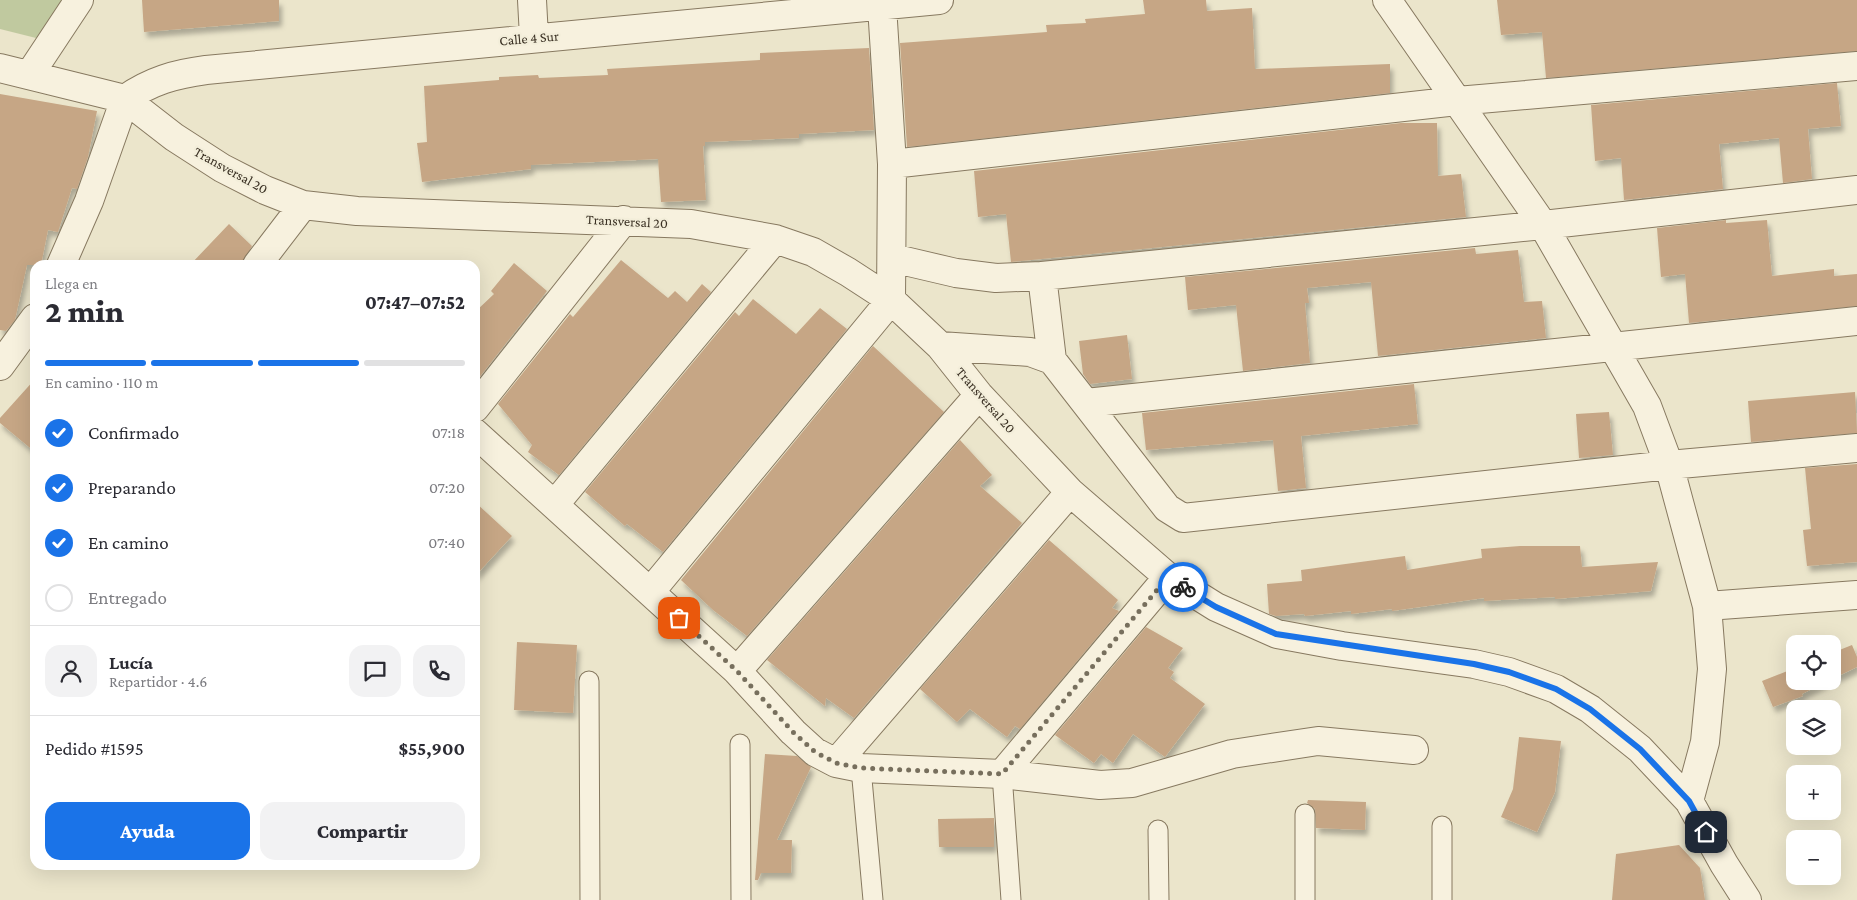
<!DOCTYPE html>
<html lang="es">
<meta charset="utf-8">
<style>
:root{--surface:#fff;--page:#f2f2f3;--text:#2b2b33;--muted:#7c7c81;--line:#e1e1e2;--accent:#1a73e8}
body{margin:0;font-family:"Crimson Pro",serif;background:var(--page);color:var(--text);height:100vh;display:flex;flex-direction:column;font-size:19px;white-space:nowrap}
*{box-sizing:border-box;margin:0}
p{font-size:16px;color:var(--muted)}
.icon{flex:none;width:28px;height:28px;fill:none;stroke:currentColor;stroke-width:2;stroke-linecap:round;stroke-linejoin:round}
.map{position:relative;flex:1;overflow:hidden}
.sheet{position:absolute;left:30px;top:260px;width:450px;height:610px;display:flex;flex-direction:column;background:var(--surface);border-radius:15px;box-shadow:0 5px 20px #0002}
.sheet>*{flex:none}
.tools{position:absolute;left:1786px;top:635px;display:grid;gap:10px}
.tools a{display:grid;place-items:center;width:55px;height:55px;border-radius:10px;background:var(--surface);box-shadow:0 5px 20px #0002;font-size:25px}
.pin{position:absolute;display:grid;place-items:center;width:42px;height:42px;color:#fff;margin:-21px;border-radius:10px;box-shadow:0 2px 8px #0006}
.courier{position:absolute;display:grid;place-items:center;width:50px;height:50px;margin:-25px;border:4px solid #1a73e8;border-radius:50%;background:#fff;color:#222;box-shadow:0 1px 6px #0007}
.summary em{font-style:normal;font-weight:800}
.summary div{display:flex;flex-direction:column-reverse}
.summary{display:flex;align-items:center;justify-content:space-between;height:85px;padding:0 15px}
h1{font-size:32px;font-weight:800;line-height:38px}
.bar{display:grid;grid-template-columns:repeat(4,1fr);gap:8px 5px;align-content:center;height:60px;padding:0 15px}
.bar i{height:6px;border-radius:4px;background:var(--line)}
.bar .on{background:var(--accent)}
.bar p{grid-column:span 4}
.line{display:flex;align-items:center;gap:12px;padding:0 15px;border-top:1px solid var(--line)}
.line div{flex:1}
.round{display:grid;place-items:center;flex:none;width:52px;height:52px;border-radius:15px;background:var(--page)}
ol{padding:0 15px;list-style:none}
li{display:flex;align-items:center;gap:15px;height:55px}
li p{margin-inline-start:auto}
li .icon{padding:5px;border-radius:50%;background:var(--accent);color:#fff;stroke-width:4}
li:last-child{color:var(--muted)}
li i{width:28px;height:28px;border:2px solid var(--line);border-radius:50%}
.primary-button{display:flex;gap:10px;margin-top:auto;padding:10px 15px}
.primary-button a{flex:1;height:58px;border-radius:15px;background:var(--accent);color:#fff;font-size:20px;font-weight:800;line-height:58px;text-align:center}
.primary-button a+a{background:var(--page);color:var(--text)}
.map>svg:first-child{display:block}
</style>
<div class="map">
<svg width="1857" height="900" viewBox="0 0 1857 900">
<defs>
<filter id="shadow"><feDropShadow dx="3" dy="5.5" stdDeviation="2.5" flood-color="#0004"/></filter>
</defs>
<rect width="100%" height="100%" fill="#ebe5cb"/>
<path fill="#c0c99f" d="M0,0H68L36,38L0,29Z"/>
<path fill="#c6a685" filter="url(#shadow)" d="M142,0H279V21L144,32Z
M1143,0H1206L1207,11L1252,8L1255,69L1390,64V93L907,147L900,43L1047,32L1046,25L1086,23L1085,19L1145,14Z
M1497,0H1857V51L1546,78L1542,32L1501,35Z
M869,48L874,130L799,134V138L705,142V146H703L706,200L661,202L658,159L531,165V169L422,182L417,143L427,142L424,86L499,80V77L538,75L539,78L608,75L607,69L760,60V53Z
M1837,83L1841,126L1808,129L1812,179L1783,183L1779,138L1719,144L1723,189L1624,200L1621,158L1595,161L1591,105Z
M0,94L97,111L88,157L77,189L72,188L58,232L48,230L41,265H27L15,320L6,331L0,330Z
M1401,123H1437L1438,176L1461,174L1466,217L1011,262L1006,214L978,217L974,171Z
M1726,220V223L1767,220L1772,276L1834,269V276L1857,274V306L1689,323L1685,274L1661,277L1657,228Z
M229,224L252,246L242,264L190,265Z
M1475,248L1476,254L1518,250L1524,302L1542,301L1546,338L1378,356L1371,282L1307,288L1309,303H1305L1310,363L1243,371L1236,305L1188,310L1185,277Z
M621,260L668,298L675,291L687,302L702,284L711,292L559,475L528,452L532,445L498,404L570,314L573,317Z
M514,263L547,291L478,379L475,375V312L494,294L491,291Z
M753,299L796,334L820,308L847,329L663,552L627,524L625,526L585,492L735,312L739,316Z
M1127,335L1132,379L1090,384L1083,374L1079,341Z
M873,346L944,412L747,636L713,610L681,580Z
M35,379V452L0,423V418Z
M1414,384L1418,424L1301,436L1306,488L1278,491L1273,440L1146,450L1142,413Z
M1855,392L1857,433L1751,442L1748,401Z
M1609,412L1613,455L1579,458L1576,414Z
M960,440L992,475L980,486L1022,523L854,718L826,698L825,706L767,660Z
M1857,464V562L1807,566L1803,530L1811,529L1805,468Z
M475,502L512,536L475,576Z
M1049,540L1118,600L1112,608L1119,611L1020,729L1015,726L1007,737L970,709L957,722L920,689Z
M1520,546H1580L1582,567L1658,562L1651,591L1555,599V597L1484,601V598L1392,611V609L1351,614V611L1305,616L1304,614L1276,616L1269,614L1267,584L1302,581L1301,570L1405,556L1407,570L1482,558L1481,549Z
M1146,627L1183,648L1168,668L1174,672L1170,678L1205,704L1165,757L1133,734L1113,763L1101,754L1094,763L1055,735Z
M517,642L577,645L573,713L514,710Z
M1852,645L1857,657V667L1832,679V653Z
M1795,668V681H1828L1802,694L1803,696L1773,707L1762,681Z
M1519,737L1561,741L1555,792L1537,832L1501,817L1513,789Z
M765,754L797,756L811,767L777,840H792L791,873H761L758,880H755Z
M1308,800L1366,802L1365,830L1316,828L1315,809L1307,803Z
M994,818V847H939L938,819Z
M1679,845L1700,868L1705,900H1612L1616,854Z"/>
<g fill="none" stroke-linecap="round" stroke-linejoin="round">
<g stroke="#877960" stroke-width="21">
<path id="service" d="M589,681L590,900
M740,744L741,900
M861,768L873,900
M1002,774L1011,900
M1442,826V900
M1158,830L1159,900
M1305,900V814"/>
</g>
<g stroke="#877960" stroke-width="30">
<path id="minor" d="M532,0L534,37
M1387,0L1543,225L1647,406L1669,465L1707,606L1712,669L1705,742L1689,801
M0,68L125,99L174,137L222,168L265,190L303,205L357,211L691,224L775,239L813,252L848,272L891,300L940,346L979,395L1070,492L1168,577L1216,607L1277,634L1342,646L1474,664L1509,672L1556,689L1590,709L1640,749L1689,801L1724,864L1747,900
M30,74L79,0
M125,99C151,81 175,74 206,70L939,0
M892,164L1457,101L1857,66
M892,258L956,273L996,278L1042,276L1543,225L1857,190
M61,265L89,201L125,99
M257,265L303,205
M1042,276L1052,360
M940,346L1030,352L1052,360L1167,508L1183,518L1669,465L1857,448
M0,366L35,318
M1086,403L1857,321
M475,408L624,220
M475,433L737,671L793,732L815,752L836,763L861,768L1002,774L1100,785L1132,783L1232,754L1318,741L1414,750
M555,504L775,239
M651,591L891,300L892,164L882,6
M1707,606L1857,595
M737,671L979,395
M836,763L1070,492
M1002,774L1168,577"/>
</g>
<use href="#service" stroke="#f7f1de" stroke-width="19"/>
<use href="#minor" stroke="#f7f1de" stroke-width="28"/>
</g>
<g fill="none" stroke-linecap="round" stroke-linejoin="round">
<path stroke="#776f5d" stroke-width="5" stroke-dasharray="0 9" d="M679,618L737,671L793,732L815,752L836,763L861,768L1002,774L1168,577L1183,587"/>
<path stroke="#1a73e8" stroke-width="6" d="M1183,587L1216,607L1276,634L1474,664L1509,672L1556,689L1590,709L1640,749L1689,801L1706,832"/>
</g>
<g text-anchor="middle" dominant-baseline="central" stroke-width="4.5" stroke-linejoin="round" paint-order="stroke">
<g font-size="14" fill="#392f22" stroke="#f3eeda">
<text transform="translate(529 38) rotate(-5)">Calle 4 Sur</text>
<text transform="translate(231 170) rotate(29)">Transversal 20</text>
<text transform="translate(627 221) rotate(3)">Transversal 20</text>
<text transform="translate(986 400) rotate(49)">Transversal 20</text>
</g>
</g>
</svg>
<div class="tools">
<a><svg class="icon" aria-label="locate" viewBox="0 0 24 24"><circle cx="12" cy="12" r="6"/><path d="M12 2v4M12 18v4M2 12h4M18 12h4"/></svg></a>
<a><svg class="icon" aria-label="layers" viewBox="0 0 24 24"><path d="M12 4l9 5-9 5-9-5zM3 14l9 5 9-5"/></svg></a>
<a>+</a>
<a>−</a>
</div>
<div class="pin" style="left:679px;top:618px;background:#ea580c"><svg class="icon" aria-label="bag" viewBox="0 0 24 24"><path d="M5 8h14l-1 12H6zM9 8a3 3 0 0 1 6 0"/></svg></div>
<div class="pin" style="left:1706px;top:832px;background:#1f2937"><svg class="icon" aria-label="home" viewBox="0 0 24 24"><path d="M3 11l9-7 9 7M6 9v11h12V9"/></svg></div>
<div class="courier" style="left:1183px;top:587px"><svg class="icon" aria-label="bike" viewBox="0 0 24 24"><circle cx="6" cy="16" r="4"/><circle cx="18" cy="16" r="4"/><path d="M6 16l4-8h5l3 8M10 8l3 8H6M13 5h3"/></svg></div>
<section class="sheet">
<div class="summary"><div><h1>2 min</h1><p>Llega en</p></div><em>07:47–07:52</em></div>
<div class="bar"><i class="on"></i><i class="on"></i><i class="on"></i><i></i><p>En camino · 110 m</p></div>
<ol>
<li><svg class="icon" aria-label="check" viewBox="0 0 24 24"><path d="M5 12l5 5 9-10"/></svg>Confirmado<p>07:18</p></li>
<li><svg class="icon" aria-label="check" viewBox="0 0 24 24"><path d="M5 12l5 5 9-10"/></svg>Preparando<p>07:20</p></li>
<li><svg class="icon" aria-label="check" viewBox="0 0 24 24"><path d="M5 12l5 5 9-10"/></svg>En camino<p>07:40</p></li>
<li><i></i>Entregado</li>
</ol>
<div class="line" style="height:90px"><a class="round"><svg class="icon" aria-label="person" viewBox="0 0 24 24"><circle cx="12" cy="8" r="4"/><path d="M4 21q1-7 8-7t8 7"/></svg></a><div><b>Lucía</b><p>Repartidor · 4.6</p></div><a class="round"><svg class="icon" aria-label="chat" viewBox="0 0 24 24"><path d="M4 5h16v11H9l-5 4z"/></svg></a><a class="round"><svg class="icon" aria-label="phone" viewBox="0 0 24 24"><path d="M5 4h4l2 5-3 2q2 4 5 5l2-3 5 2v4C11 20 4 13 5 4z"/></svg></a></div>
<div class="line" style="height:65px"><div>Pedido #1595</div><b>$55,900</b></div>
<div class="primary-button"><a>Ayuda</a><a>Compartir</a></div>
</section>
</div>
